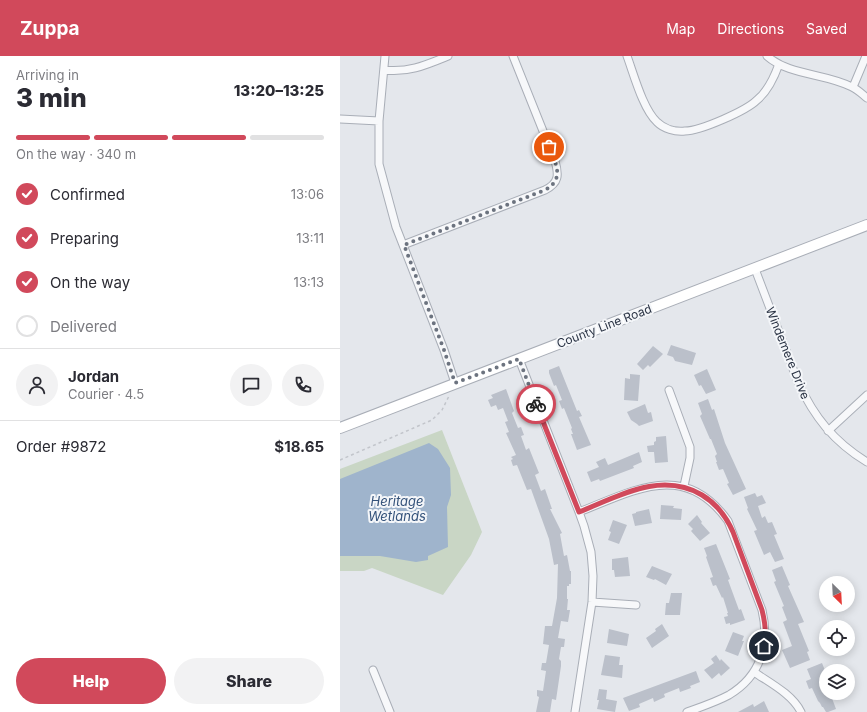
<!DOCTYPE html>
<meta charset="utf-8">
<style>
:root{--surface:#fff;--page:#f2f2f3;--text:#2b2b33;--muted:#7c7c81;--line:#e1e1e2;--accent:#d1495b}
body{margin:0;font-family:Inter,sans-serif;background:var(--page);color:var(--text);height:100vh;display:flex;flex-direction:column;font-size:15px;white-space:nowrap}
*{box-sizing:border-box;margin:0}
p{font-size:13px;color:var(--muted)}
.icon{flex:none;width:22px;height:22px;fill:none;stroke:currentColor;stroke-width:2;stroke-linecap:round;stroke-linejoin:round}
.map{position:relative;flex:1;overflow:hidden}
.drawer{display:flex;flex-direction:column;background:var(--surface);width:340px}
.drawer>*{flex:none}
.needle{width:26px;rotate:156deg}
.controls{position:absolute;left:479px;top:520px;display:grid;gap:8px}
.controls a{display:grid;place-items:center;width:36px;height:36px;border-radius:50%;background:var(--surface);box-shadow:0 2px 10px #0003;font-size:20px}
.pin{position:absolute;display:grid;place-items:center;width:34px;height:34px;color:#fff;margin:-17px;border:2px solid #fff;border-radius:50%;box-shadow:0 1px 4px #0007}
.courier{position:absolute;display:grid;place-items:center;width:40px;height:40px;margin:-20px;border:3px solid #d1495b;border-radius:50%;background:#fff;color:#222;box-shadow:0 1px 5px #0007}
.headline em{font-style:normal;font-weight:800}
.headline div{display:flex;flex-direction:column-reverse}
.headline{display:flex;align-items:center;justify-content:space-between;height:68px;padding:0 16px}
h1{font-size:26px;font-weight:800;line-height:30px}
.bar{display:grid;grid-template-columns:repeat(4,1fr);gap:6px 4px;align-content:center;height:48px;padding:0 16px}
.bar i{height:5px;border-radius:3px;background:var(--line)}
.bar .on{background:var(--accent)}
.bar p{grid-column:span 4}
.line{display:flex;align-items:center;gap:10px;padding:0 16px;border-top:1px solid var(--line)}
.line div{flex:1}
.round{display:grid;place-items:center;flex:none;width:42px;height:42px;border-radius:21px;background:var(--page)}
ol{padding:0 16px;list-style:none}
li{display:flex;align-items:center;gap:12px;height:44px}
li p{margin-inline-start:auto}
li .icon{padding:4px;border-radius:50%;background:var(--accent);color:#fff;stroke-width:4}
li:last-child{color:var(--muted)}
li i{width:22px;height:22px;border:2px solid var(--line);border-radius:50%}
.cta{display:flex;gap:8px;margin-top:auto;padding:8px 16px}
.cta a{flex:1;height:46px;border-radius:24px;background:var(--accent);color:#fff;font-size:16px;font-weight:800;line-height:46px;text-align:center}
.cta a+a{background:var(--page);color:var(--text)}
header{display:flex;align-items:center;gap:24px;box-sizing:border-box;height:56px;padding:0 20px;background:var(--accent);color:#fff}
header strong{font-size:19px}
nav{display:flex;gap:22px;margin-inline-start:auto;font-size:14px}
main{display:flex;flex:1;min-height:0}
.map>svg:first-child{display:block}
</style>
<header>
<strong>Zuppa</strong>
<nav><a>Map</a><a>Directions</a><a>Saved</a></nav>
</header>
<main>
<section class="drawer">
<div class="headline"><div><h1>3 min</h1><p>Arriving in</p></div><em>13:20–13:25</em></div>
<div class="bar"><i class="on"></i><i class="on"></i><i class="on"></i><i></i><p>On the way · 340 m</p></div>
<ol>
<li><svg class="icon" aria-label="check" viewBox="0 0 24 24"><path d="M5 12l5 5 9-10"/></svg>Confirmed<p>13:06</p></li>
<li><svg class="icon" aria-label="check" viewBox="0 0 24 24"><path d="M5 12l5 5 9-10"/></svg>Preparing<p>13:11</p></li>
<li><svg class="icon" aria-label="check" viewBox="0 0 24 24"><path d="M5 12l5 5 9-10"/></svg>On the way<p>13:13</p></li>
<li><i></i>Delivered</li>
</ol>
<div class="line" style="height:72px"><a class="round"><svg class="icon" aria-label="person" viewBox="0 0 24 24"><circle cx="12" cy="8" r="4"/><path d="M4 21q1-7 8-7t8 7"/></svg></a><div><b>Jordan</b><p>Courier · 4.5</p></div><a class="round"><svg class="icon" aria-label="chat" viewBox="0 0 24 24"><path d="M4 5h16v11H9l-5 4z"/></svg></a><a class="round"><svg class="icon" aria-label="phone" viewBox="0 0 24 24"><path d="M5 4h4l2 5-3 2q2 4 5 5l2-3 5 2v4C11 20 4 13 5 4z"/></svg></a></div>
<div class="line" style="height:52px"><div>Order #9872</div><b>$18.65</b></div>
<div class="cta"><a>Help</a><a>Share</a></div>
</section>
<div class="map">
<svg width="527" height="656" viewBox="0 0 527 656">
<rect width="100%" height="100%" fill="#e4e7ec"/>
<path fill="#c9d6c5" d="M102,374L142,476L131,499L103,539L32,512L24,515H0V413Z"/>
<path fill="#9fb4cc" d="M89,387L98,393L110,412L111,439L107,451L108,491L88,500V504L76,506L40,500H0V423Z"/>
<path fill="#bbc0ca" d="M331,289L356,297L352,309L335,305L333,301L327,299Z
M313,290L323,298L310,311L308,309L303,314L297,308Z
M219,310L237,355L239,354L242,360L239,361L251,389L237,394L231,378H233L231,373L232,372L224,352L222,353L219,345L222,344L216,329L214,330L209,317V314Z
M367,313L376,334L366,338L361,329L359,330L354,319Z
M290,318L300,319L298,345L284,344L285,322L290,323Z
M166,333L174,355L172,357L178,372L181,371L184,379L181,380L186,394L189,392L199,417L195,419L201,435L205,433L212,453H210L222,477L220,478L224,500L227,499L230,515H231V528H229V530H227V543H228L227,554H230L228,566L221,565L218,582L225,583L224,591H221L219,603L221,605V610L216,644L212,643L210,656H196L199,641L197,640V634L203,635L206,615L201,614L202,607H206L209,589L203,588L205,570H212L217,542L218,508L214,509L209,483L191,433L187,434L177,409L173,410L171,404L173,403L171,401L176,399L166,377L169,376L165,366L168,365L163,352L158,354L156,349L151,351L148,344L153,342L151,339Z
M368,343L372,354L374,353L385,387L406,433L393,439L387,428L389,427L383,413L379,414L376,406H377L375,400L377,398L371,383H370L360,360L362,358L358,347Z
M305,348L308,357L311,356L313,365L299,370L297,368L291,364L287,356Z
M326,380L328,406L315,407L314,396H308L307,390L314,389V386L316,385V381Z
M299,396L302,406L293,410L294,412L260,425L259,423L251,426L247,416L259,411L256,406L265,402L268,409Z
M415,437L417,441L422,439L426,447L418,450L422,462L425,460L428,467L432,466L437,478L434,479L444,503L435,506L430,496L424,499L414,475L417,474L407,453L408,452L404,441Z
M321,449L334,450L333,452L342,453L341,464L320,463Z
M309,453L312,467L295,470L292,458L296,457V456Z
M357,459L362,466L361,467L370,477L360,485L351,475L353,473L348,468Z
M273,464L287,469L279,488L268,484L271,476L269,475Z
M376,488L390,523L388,524L399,554L401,553L405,564L390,569V567L386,568L384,561L388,560L387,557H388L383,541L382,542L376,529L373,530L370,522L373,521L366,501L367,500L364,492Z
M288,501L290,520L275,521L274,514H272V503Z
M312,510L332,518L326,529L315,523L314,524L306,521Z
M442,510L450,529L448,530L464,566L458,568L469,595L467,596L470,604L450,612L442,594L452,590L443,566L447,564L442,551L444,550L434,526L436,525L432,514Z
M331,537H342L340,559H325L326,547H329Z
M322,568L329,580L312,592L306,582L316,575L315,573Z
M269,573L289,578L287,590L267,587Z
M393,576L404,580L402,585H404L398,600L385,595Z
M265,599L280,601L279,609H283L282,622L261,619Z
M376,599L380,605L381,603L390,612L381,620L379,617L372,623L364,614L374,607L371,603Z
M482,607L486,617V637H490L496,653L488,656H486L483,651H482L480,647L478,645L472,632L469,633L466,625L471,623L467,613Z
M356,615L360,626L350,630L351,632L340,636L339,632L324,638L325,641L314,646L313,642L299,648L300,651L289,655L283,642Z
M259,633L267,634L266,643L277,645L275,656L257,653L259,644H257Z
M424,645L429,656H398L413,648L414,651Z"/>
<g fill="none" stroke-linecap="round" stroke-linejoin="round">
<g stroke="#a9aeb7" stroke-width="9">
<path id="minor" d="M45,0L39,65V108L56,171L104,294L115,327
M287,0C294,19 303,53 317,66C324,73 335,76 345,75C360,75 406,55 417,44C428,35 434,22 439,8
M427,0C450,20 485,17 512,31C517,33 522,38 527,42
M44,14C68,17 86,9 108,0
M513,31L526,0
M0,63L39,65
M63,189L205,134C219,127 219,119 215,105L173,0
M415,213L458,326C474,361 494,386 527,406
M179,303L239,456L244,470L251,496L253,520L252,546L235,656
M329,334L350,391V402L344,430
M488,375L527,339
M239,456C295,434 345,404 388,465L422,554C430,588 421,620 389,639C376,646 361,651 347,656
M252,546L296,549
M33,614L50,656
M414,616C430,627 452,638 461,656"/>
</g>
<g stroke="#a9aeb7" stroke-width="12">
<path id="secondary" d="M0,372L527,169"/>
</g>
<path stroke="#c2c5cb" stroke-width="1.5" stroke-dasharray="3 3" stroke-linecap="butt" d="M0,404L92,364L102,354L109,340"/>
<use href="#minor" stroke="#f7f8fa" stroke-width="7"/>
<use href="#secondary" stroke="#fff" stroke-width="10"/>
</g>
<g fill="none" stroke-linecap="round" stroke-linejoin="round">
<path stroke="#6c737f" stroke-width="4" stroke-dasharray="0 7.2" d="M196,348L179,303L115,327L104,294L64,189L205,134C225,123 216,108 209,91"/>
<path stroke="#d1495b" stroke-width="5" d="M196,348L239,456C279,440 321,415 362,439C377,448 386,460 393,476L422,554C425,566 427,578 424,590"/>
</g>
<g text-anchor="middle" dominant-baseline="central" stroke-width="4" stroke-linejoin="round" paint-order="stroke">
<g font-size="12" fill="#2b3445" stroke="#f4f6f9">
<text transform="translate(264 270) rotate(-21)">County Line Road</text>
<text transform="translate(448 297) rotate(68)">Windemere Drive</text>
</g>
<g font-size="13" font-style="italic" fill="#34527a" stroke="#f4f6f9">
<text x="57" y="445">Heritage<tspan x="57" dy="15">Wetlands</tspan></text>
</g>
</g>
</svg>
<div class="controls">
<a><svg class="needle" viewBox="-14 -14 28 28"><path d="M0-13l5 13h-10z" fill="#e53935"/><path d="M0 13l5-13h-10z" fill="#7c7c81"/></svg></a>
<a><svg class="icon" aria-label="locate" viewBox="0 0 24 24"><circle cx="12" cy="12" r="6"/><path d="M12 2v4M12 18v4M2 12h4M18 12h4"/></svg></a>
<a><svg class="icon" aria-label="layers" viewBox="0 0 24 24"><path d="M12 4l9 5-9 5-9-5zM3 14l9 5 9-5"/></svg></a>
</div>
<div class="pin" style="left:209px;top:91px;background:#ea580c"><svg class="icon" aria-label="bag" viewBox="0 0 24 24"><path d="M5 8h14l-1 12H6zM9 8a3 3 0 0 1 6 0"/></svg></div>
<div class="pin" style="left:424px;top:590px;background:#1f2937"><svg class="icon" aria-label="home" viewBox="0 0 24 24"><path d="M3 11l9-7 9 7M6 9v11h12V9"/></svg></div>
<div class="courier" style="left:196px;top:348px"><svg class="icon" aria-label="bike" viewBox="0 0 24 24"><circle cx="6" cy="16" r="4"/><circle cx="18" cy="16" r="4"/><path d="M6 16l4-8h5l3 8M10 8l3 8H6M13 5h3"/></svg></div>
</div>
</main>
